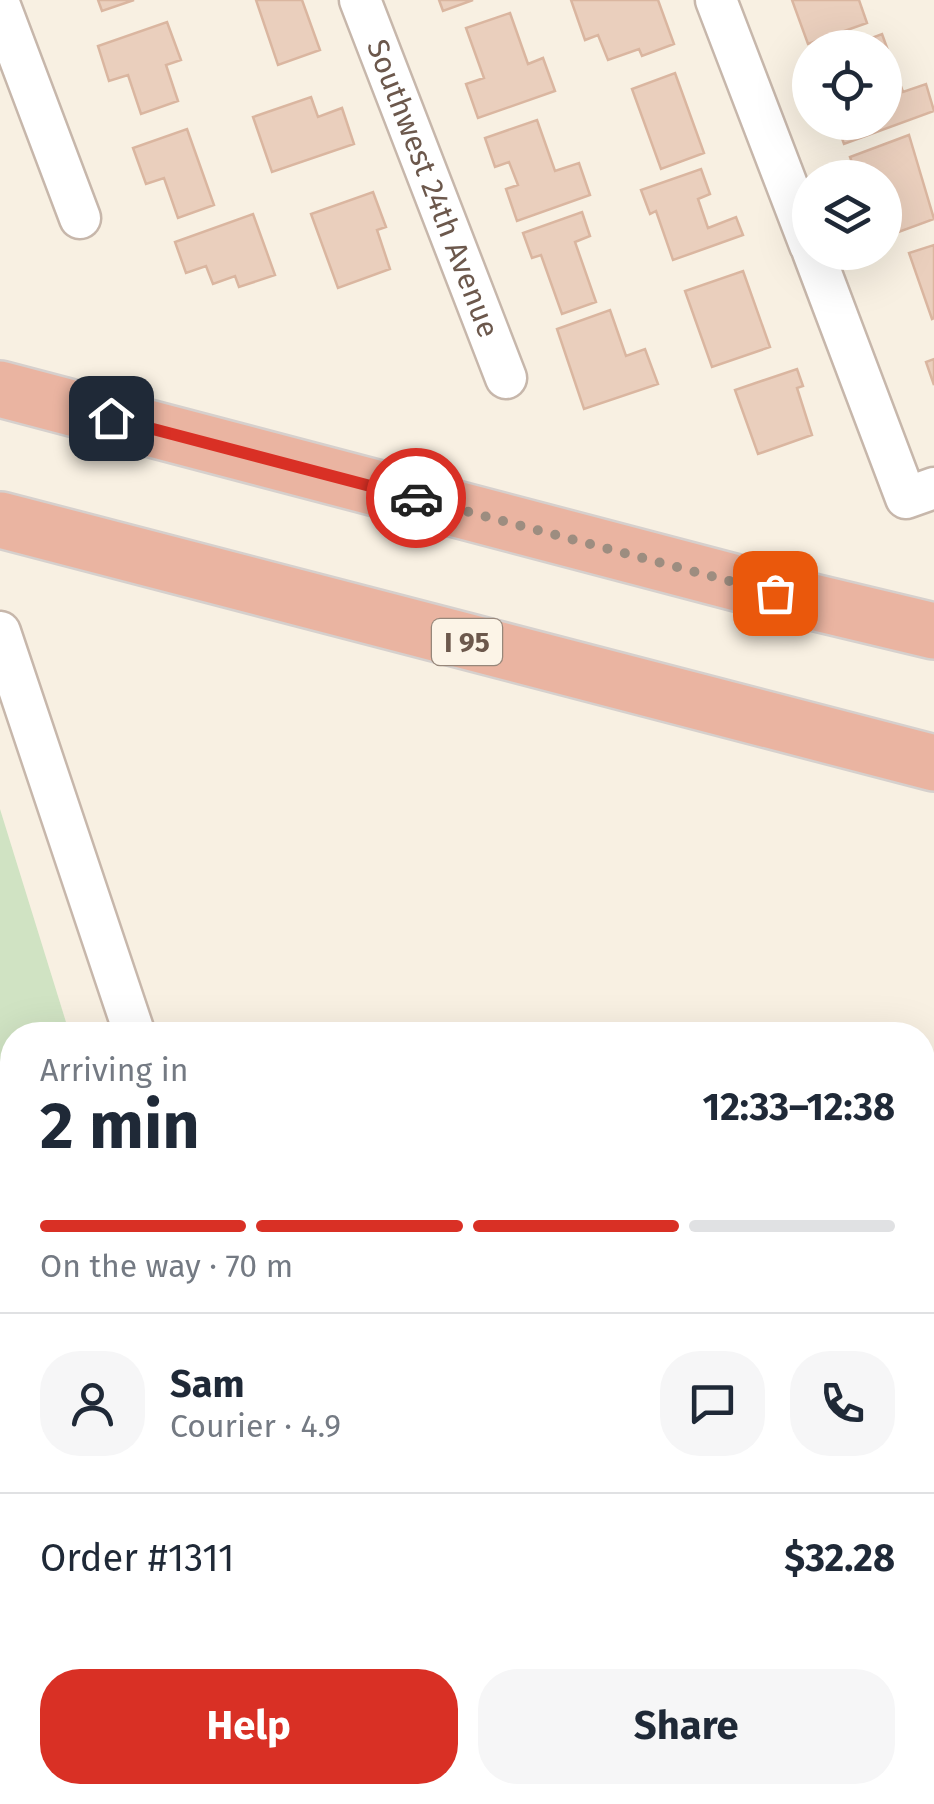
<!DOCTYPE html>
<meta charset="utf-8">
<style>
:root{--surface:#fff;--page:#f6f6f7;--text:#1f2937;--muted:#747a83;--line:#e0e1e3;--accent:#d93025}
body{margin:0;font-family:"Fira Sans",sans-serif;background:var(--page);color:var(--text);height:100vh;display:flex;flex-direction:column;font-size:38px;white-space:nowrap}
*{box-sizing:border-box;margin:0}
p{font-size:32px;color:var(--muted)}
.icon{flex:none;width:55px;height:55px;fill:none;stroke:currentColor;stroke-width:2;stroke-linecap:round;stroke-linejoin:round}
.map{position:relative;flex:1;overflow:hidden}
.side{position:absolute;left:0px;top:1022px;width:935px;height:782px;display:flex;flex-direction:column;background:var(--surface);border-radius:40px 40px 0 0;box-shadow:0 10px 40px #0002}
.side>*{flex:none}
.buttons{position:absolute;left:792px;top:30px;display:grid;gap:20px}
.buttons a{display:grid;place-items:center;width:110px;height:110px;border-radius:50%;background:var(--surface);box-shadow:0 10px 40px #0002;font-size:50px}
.pin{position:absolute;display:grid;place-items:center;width:85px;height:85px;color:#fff;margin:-42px;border-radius:20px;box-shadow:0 5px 15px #0006}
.courier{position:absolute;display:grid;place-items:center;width:100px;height:100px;margin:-50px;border:8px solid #d93025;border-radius:50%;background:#fff;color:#222;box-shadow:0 2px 12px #0007}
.overview em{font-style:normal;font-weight:700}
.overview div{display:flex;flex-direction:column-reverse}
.overview{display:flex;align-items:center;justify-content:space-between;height:170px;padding:0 40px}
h1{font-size:65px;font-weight:700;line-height:75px}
.bar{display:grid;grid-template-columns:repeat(4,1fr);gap:15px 10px;align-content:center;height:120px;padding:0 40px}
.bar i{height:12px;border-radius:8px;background:var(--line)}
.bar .on{background:var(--accent)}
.bar p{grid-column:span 4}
.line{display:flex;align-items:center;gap:25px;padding:0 40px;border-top:2px solid var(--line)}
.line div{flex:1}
.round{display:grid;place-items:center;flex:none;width:105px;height:105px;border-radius:40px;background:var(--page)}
.cta{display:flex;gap:20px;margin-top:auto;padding:20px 40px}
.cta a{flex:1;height:115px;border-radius:40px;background:var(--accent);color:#fff;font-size:40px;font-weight:700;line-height:115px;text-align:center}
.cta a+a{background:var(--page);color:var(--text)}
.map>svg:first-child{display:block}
</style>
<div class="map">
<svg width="934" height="1804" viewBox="0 0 934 1804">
<rect width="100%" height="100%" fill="#f8f0e2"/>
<path fill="#d0e3c3" d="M0,809L70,1035H12V1127H0Z"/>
<path fill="#eacfbd" stroke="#dab6a0" stroke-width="2.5" d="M98,0H134L102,11Z
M256,0H302L320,50L278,65Z
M439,0H473L443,11Z
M571,0H658L674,44L642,56L639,49L608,60L598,35L585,40Z
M792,0H859L867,23L808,44Z
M510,13L528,64L543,58L555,91L478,118L466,84L484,78L466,28Z
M167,22L181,60L166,65L178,101L141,114L128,75L109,81L98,46Z
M882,34L903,92L926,84L934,111L844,144L836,122H885V48H845Z
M675,73L704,153L661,169L632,89Z
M311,97L318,117L342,108L354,144L272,172L253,117Z
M537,120L555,171L579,163L590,195L517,221L506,189L518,185L509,162L495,167L485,138Z
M187,129L214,205L178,218L164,178L146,184L133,148Z
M909,135L934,219L885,237V178H858L850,157Z
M701,169L710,194L698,199L708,228L736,217L743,235L673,260L656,211L650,214L641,190Z
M373,192L386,227L377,230L390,269L338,288L311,214Z
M582,212L590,236L575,242L596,302L562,314L541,255L532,258L523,233Z
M253,214L275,275L239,287L235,276L213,284L206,266L186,273L175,242Z
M934,245V318L932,319L909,253Z
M743,271L770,347L712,367L685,291Z
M610,310L626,356L645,349L658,384L584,409L557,329Z
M934,359V385L926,362Z
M797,369L803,386L797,388L812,435L758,454L735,390Z
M12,1377V1660L0,1622V1381Z"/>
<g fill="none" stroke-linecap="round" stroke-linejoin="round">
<g stroke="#c7b7ab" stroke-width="45">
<g id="minor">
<path id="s1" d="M360,0L506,378"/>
<path d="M716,0L810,245"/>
<path d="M0,6L80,218"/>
<path d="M813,252L906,498L934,488"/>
<path d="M0,632L135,1035"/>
<path d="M0,1288H12"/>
<path d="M0,1755L12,1792"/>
<path d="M134,1792L138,1804"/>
<path d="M423,1792L429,1804"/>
<path d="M658,1792L662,1804"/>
<path d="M51,1804L88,1792"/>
</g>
</g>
<g stroke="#d6d0cd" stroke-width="60">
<path id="highway" d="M0,389L775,593L934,631
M1,520L934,763"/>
</g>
<use href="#minor" stroke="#fff" stroke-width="40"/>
<use href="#highway" stroke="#eab4a1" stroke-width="55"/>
<g stroke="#b2a3bf" stroke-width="11">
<path id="rail" d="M0,1152H12
M922,1157H934
M0,1173H12
M922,1174H934"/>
</g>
<use href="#rail" stroke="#fcf4e7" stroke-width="8" stroke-dasharray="22" stroke-linecap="butt"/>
</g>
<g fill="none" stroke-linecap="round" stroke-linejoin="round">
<path stroke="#9d8d80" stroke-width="10" stroke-dasharray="0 18" d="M416,498L775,593"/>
<path stroke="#d93025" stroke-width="12" d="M111,418L416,498"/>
</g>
<g text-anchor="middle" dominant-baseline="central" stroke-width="9" stroke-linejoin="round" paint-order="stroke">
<rect fill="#fcf4e7" stroke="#97877a" stroke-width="2.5" x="432" y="619" width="70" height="46" rx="8"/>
<g font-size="28" font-weight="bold" fill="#6c584c">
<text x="467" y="642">I 95</text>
</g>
<g font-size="30" fill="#6c584c" stroke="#fcf4e7">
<text stroke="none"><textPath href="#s1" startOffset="202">Southwest 24th Avenue</textPath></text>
</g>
</g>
</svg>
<div class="buttons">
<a><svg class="icon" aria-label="locate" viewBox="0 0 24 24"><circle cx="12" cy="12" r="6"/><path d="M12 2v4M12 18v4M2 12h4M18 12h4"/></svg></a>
<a><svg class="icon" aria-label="layers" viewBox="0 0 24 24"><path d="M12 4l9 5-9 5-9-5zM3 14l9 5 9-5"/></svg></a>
</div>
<div class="pin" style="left:775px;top:593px;background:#ea580c"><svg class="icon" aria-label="bag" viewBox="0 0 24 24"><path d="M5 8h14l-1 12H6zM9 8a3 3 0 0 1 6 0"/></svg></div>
<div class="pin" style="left:111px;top:418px;background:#1f2937"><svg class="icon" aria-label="home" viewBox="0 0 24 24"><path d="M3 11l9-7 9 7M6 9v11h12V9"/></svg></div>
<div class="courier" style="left:416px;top:498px"><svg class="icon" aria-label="car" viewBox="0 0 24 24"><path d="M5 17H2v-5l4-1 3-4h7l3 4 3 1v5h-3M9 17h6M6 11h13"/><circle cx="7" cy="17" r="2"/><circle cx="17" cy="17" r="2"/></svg></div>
<section class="side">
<div class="overview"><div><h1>2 min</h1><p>Arriving in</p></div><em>12:33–12:38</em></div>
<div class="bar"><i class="on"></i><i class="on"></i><i class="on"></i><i></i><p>On the way · 70 m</p></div>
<div class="line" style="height:180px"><a class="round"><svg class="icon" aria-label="person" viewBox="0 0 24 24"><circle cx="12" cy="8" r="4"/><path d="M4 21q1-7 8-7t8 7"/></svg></a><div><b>Sam</b><p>Courier · 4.9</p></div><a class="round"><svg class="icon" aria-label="chat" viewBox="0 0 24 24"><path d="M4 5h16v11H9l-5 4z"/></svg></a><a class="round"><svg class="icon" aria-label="phone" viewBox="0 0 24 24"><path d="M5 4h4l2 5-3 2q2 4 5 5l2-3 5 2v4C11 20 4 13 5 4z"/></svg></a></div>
<div class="line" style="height:130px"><div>Order #1311</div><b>$32.28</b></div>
<div class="cta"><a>Help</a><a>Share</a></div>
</section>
</div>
